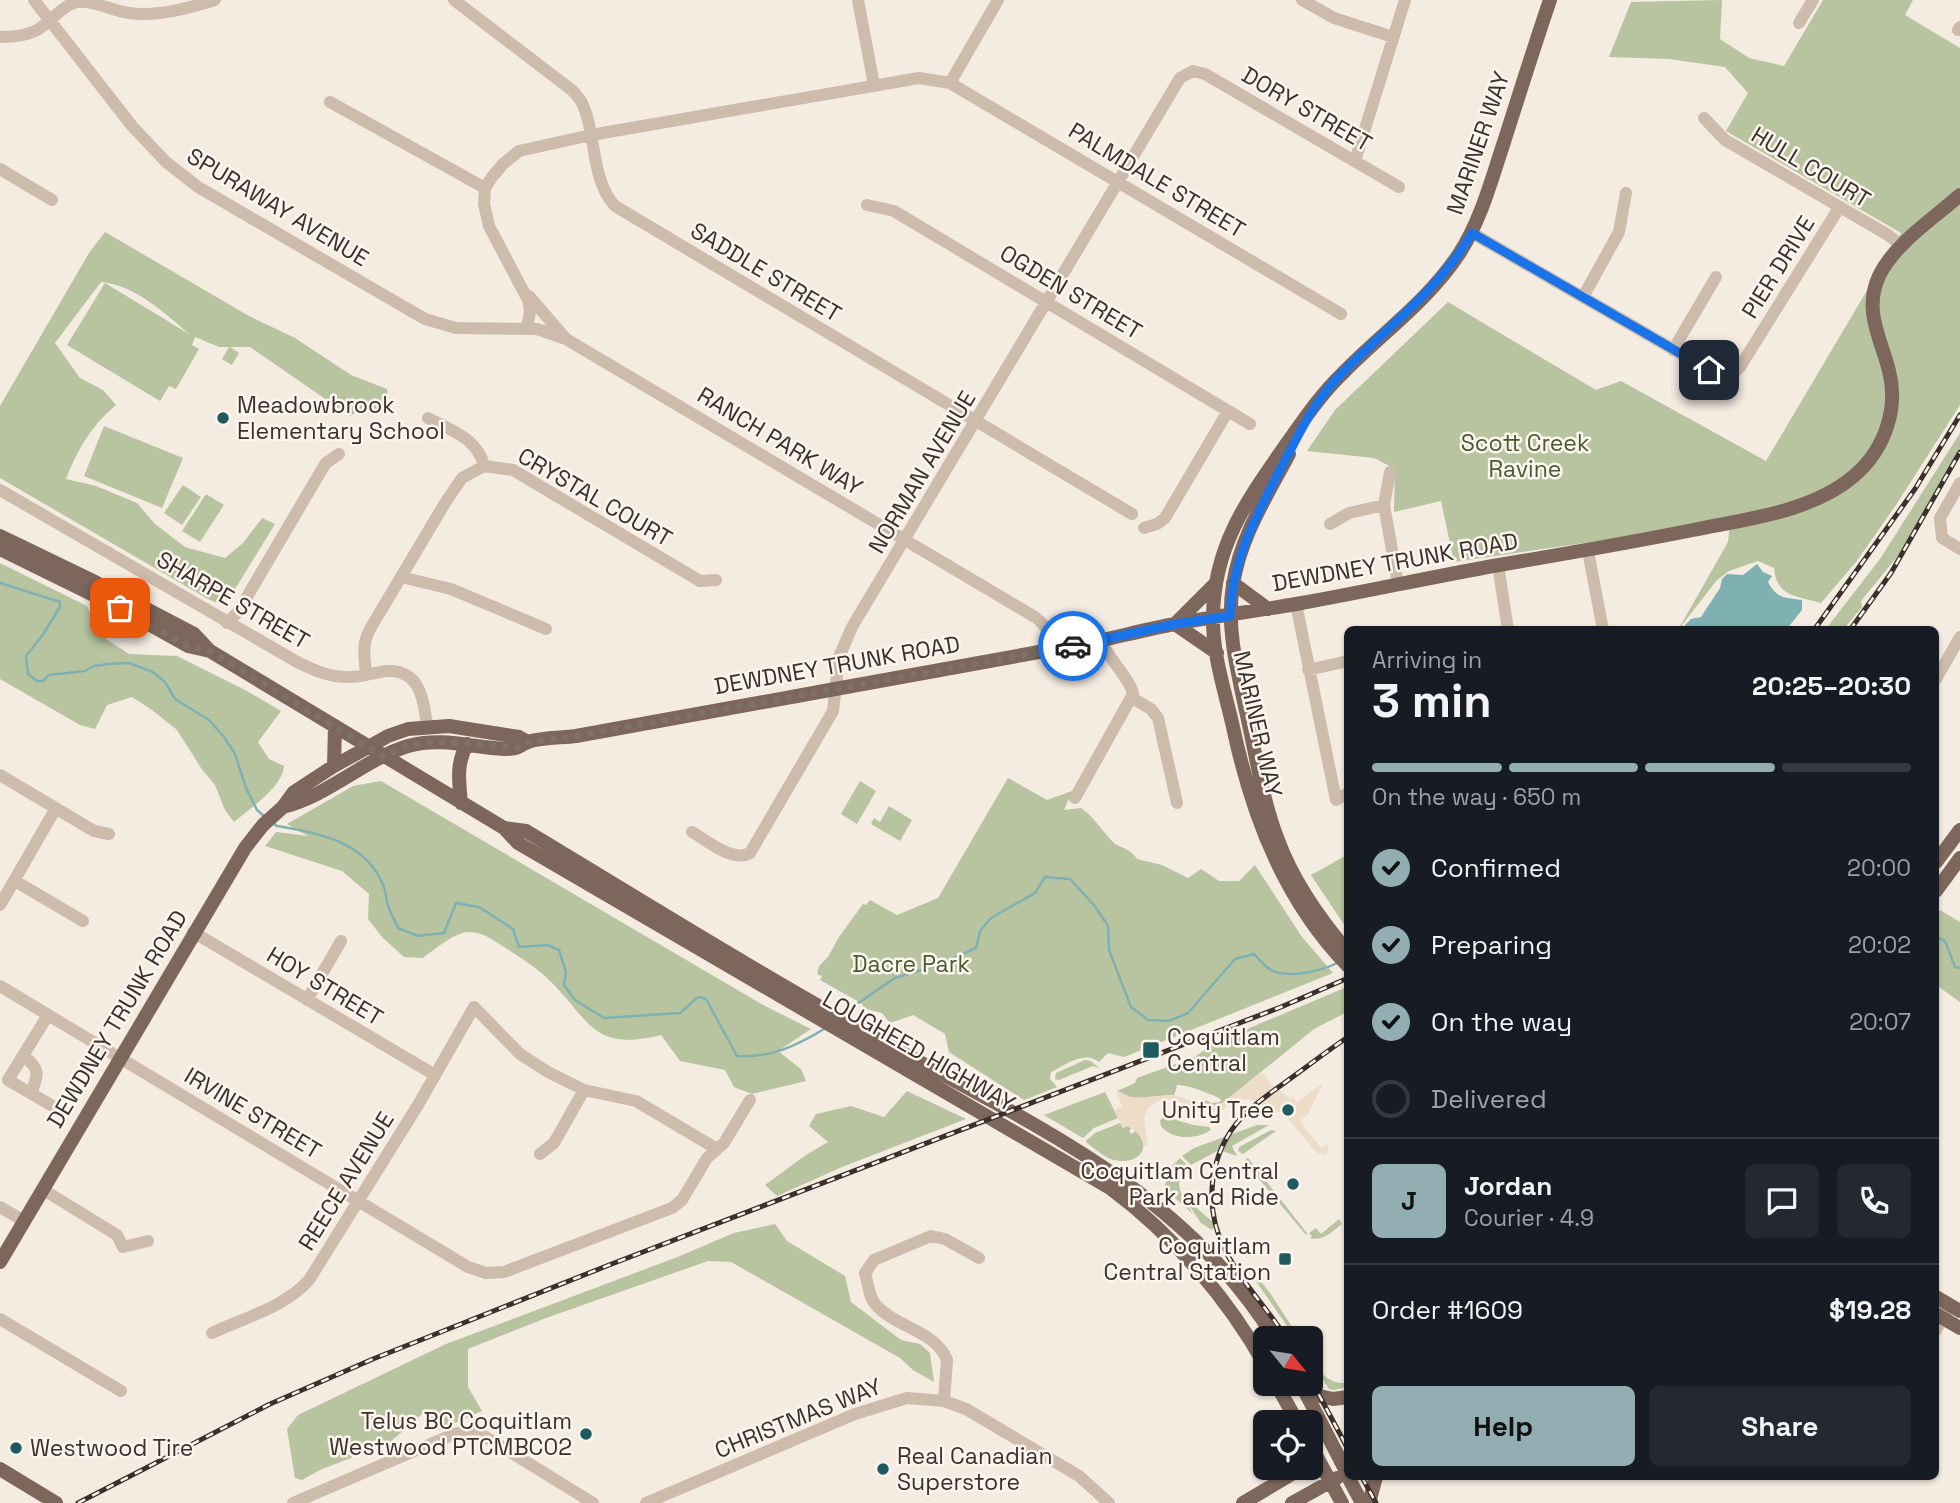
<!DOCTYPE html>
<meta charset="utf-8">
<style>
:root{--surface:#171b24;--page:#242831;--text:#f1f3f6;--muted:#9ea1a6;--line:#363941;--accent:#92aeb2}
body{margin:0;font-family:"Space Grotesk",sans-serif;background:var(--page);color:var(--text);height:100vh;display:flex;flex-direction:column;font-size:26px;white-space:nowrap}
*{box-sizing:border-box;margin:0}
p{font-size:23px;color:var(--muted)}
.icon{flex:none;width:38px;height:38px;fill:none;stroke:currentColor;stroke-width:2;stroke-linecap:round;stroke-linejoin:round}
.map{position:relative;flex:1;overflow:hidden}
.side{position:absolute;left:1344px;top:626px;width:595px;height:854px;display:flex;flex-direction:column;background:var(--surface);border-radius:10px;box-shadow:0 2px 5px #0004}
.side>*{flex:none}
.needle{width:46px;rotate:120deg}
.tools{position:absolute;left:1253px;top:1326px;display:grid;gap:14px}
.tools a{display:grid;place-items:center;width:70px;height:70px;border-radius:10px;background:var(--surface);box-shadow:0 2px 5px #0004;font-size:35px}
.pin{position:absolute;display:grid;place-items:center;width:60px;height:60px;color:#fff;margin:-30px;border-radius:14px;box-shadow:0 4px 10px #0006}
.courier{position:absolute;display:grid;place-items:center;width:70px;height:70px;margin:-35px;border:5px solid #1a73e8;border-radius:50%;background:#fff;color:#222;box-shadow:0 2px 9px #0007}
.summary em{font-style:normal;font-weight:800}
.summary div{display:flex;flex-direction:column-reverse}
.summary{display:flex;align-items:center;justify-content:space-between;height:119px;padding:0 28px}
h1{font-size:46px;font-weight:800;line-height:52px}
.bar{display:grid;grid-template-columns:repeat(4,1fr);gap:10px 7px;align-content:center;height:84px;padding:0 28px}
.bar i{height:9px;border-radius:5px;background:var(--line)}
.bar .on{background:var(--accent)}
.bar p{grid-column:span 4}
.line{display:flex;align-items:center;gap:18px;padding:0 28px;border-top:2px solid var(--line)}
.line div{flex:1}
.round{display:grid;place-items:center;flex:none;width:74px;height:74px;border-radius:10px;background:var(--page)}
ol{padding:0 28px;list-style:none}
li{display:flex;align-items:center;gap:21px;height:77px}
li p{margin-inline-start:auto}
li .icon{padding:7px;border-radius:50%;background:var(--accent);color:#111;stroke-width:4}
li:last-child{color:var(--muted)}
li i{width:38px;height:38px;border:4px solid var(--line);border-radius:50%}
.action{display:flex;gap:14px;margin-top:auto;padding:14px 28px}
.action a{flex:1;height:80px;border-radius:10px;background:var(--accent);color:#111;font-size:28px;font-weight:800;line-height:80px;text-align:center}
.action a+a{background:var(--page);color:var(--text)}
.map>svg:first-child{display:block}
</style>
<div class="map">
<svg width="1960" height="1503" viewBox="0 0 1960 1503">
<rect width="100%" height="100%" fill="#f4ebe1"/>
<path fill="#b8c4a0" d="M1722,0L1720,39L1749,58L1784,66L1823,0H1913L1905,15L1960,48V405L1896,505L1856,562L1821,603C1796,596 1777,597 1774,568L1758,561L1729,571L1717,580L1682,625L1684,630H1678L1728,542L1730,522L1454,562L1441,501L1394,512L1395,469L1374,458L1307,451L1335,410L1448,302L1596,390L1621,381L1766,461L1901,233L1726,131L1748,93L1725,67L1669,59L1609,57L1631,2Z
M105,232L249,316L295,338L351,375L387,389L389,403L383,414L365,407L350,416L250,347H230L239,353L232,365L222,359L229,347H219L195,337L192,345L199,349L176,389L169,386L160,401L67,345L105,283L189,334C165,313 133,284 101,282L55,343L80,378L103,390L116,405C91,426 78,449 66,479L96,486L137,503L155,524L185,547L225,558L243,543L262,518L275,524L229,599L220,604L208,599L0,478V406L89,253Z
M104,426L183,458L162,508L84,476Z
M1960,433V448L1901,552L1861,601L1862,607L1843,630H1825L1880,559Z
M183,485L201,497L182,525L164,513Z
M206,494L224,505L200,542L182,531Z
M0,563L87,606L100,635L129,654L177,656L247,691L281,711L258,742L269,759L284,766C282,788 250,808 234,822L225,810L215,785L201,768L177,730L152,710L132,697L107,705L95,729L80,725L0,679Z
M1008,778L1047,800L1072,791L1064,810L1081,808C1094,817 1100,828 1111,840C1118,849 1127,845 1137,859L1162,865L1188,878L1201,869L1219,881H1239L1255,865L1302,937L1333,973L1124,1057L1108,1053L1099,1062C1084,1050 1066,1065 1051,1072L1050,1079L1057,1087L1024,1100L949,1052L945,1034L913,1015L890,1023L882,1013L866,1009L861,1003L820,980L822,976L817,974L819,966L828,957L839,937L863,904L866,905L870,900L897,915L938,898Z
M381,781L765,1006L811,1029L778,1051L801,1069L806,1081L752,1094L734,1087L725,1070L680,1061L661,1035C590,1053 589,1017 547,978C534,966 518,956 504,947C495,941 481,931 469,932C455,932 435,949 423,958L404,957L382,937L368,919L369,894L342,871L265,846L276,832L308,836L287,824L353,786Z
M860,781L876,791L857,824L841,814Z
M889,806L912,820L900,841L871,824L874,818L880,822Z
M1347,855V929L1311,875Z
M1940,910L1960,922V1002L1936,985V915Z
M1347,987V1012L1314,1029L1219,1106L1198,1104L1202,1099L1212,1103L1220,1102L1221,1099C1211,1094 1187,1084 1176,1085L1177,1087L1174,1095C1154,1094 1136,1104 1117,1091L1135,1083L1137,1078L1195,1057L1214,1043Z
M1085,1060L1091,1061L1099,1068L1093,1066L1059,1080L1055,1079L1056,1073Z
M907,1091L966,1119L842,1167L777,1196L765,1185L806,1155L828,1142L809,1126L816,1114L851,1106L884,1117Z
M1105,1092L1118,1118L1094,1128L1083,1138L1044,1115Z
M1164,1116L1193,1125L1209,1127L1211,1130C1196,1140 1172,1140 1161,1126L1160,1121Z
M1120,1123L1123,1128L1128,1126L1131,1128L1129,1132L1132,1134L1135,1131C1156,1150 1133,1167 1111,1159C1103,1156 1094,1148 1087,1143L1086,1141L1095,1133Z
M1257,1125H1269L1232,1146L1237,1156L1219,1150L1191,1165L1182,1156L1194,1148Z
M1271,1130L1276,1131L1243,1154L1238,1151L1239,1147Z
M1180,1158L1187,1165C1171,1186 1183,1196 1193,1214L1164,1188L1171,1167Z
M1248,1158L1307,1233L1306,1235L1244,1161Z
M1184,1193L1190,1202L1215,1224L1212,1230L1201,1223L1184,1198L1182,1194Z
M1339,1219L1342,1224C1333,1231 1322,1242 1310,1238L1312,1236L1309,1233L1316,1228L1321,1234Z
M775,1224L787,1241L845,1276L851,1302L901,1340L920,1344L930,1353L934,1382L913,1370L900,1358L731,1262L708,1261L546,1318L468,1349V1387L482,1411L439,1430L422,1414L389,1443L320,1470L302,1480L295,1478L287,1429L298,1415L446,1344L675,1258L734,1233Z
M1250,1268L1270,1293L1300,1339H1296L1251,1274Z
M1311,1357C1320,1373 1328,1384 1347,1383V1387L1334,1390L1329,1389L1311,1361Z"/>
<path fill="#ecdcc8" d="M1262,1072L1269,1082L1290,1099L1293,1097L1297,1102L1323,1083L1308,1114L1300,1121L1321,1148L1327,1144L1329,1149L1326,1154L1317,1153L1284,1114L1248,1099L1231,1103L1223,1110L1215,1112L1203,1111L1173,1099L1157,1101L1148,1108L1144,1118L1148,1146L1144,1145L1141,1137L1133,1129L1128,1126L1123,1128L1115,1110L1122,1106L1116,1090L1133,1098L1174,1095L1202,1105L1218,1106Z"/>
<path fill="#7fb0b2" d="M1757,564L1763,572L1772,576L1768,582C1777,599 1784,597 1802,600V610L1786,630H1686L1685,625L1691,619L1701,617L1720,588L1722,579L1727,574L1743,575Z"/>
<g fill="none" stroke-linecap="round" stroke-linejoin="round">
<path stroke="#7fb0b2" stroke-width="2.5" d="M0,583L60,602V607L42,636L26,656L28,674L37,681H43L49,675L85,671L94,666L108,664L129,663L153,672L165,682L175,699L209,720L224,737L235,754L246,788L257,810L265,817
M273,823L277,826C320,833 367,842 384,887C386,894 386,901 389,908C391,915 395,921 398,928L418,936L444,933L456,903L479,907L513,929L519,947L548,945L559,950L566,972L564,985L575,1000L604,1018L680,1013L698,997L706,999L737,1056C771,1058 796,1046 824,1029
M1936,937L1945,941L1955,967L1960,968
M842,1014L895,978L938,965L976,948L980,931L991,918L1035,893L1045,877L1070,879L1094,905L1108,926L1109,950L1131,1007L1148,1020L1169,1021L1188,1013L1235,959L1254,954C1259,959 1265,967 1271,970C1289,979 1322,971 1339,962"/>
<path stroke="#cdbbac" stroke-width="12" d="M34,0L132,126L166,162L198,187L425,319L456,328L537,329L566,339
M454,0L573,91L581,101C597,132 590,179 615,206L1132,514
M858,0L874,85
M1302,0L1334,18L1393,37
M1799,23L1813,0
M1958,30L1960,27
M0,37C12,37 26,36 37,30C51,22 61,6 77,2C94,0 112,11 129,13C158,17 188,8 215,0
M950,83L998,0
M330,102L485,188
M1704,118L1725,140L1888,235L1902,246
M1355,161L1405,0
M0,169L52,200
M867,205L894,211L1250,424
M1472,233L1709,370C1721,376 1730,377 1740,367L1839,208
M529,296L566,339L1035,617C1047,626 1051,635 1056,649
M1583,297L1619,232L1626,193
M527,328L530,311L528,300L489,226L484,204L485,188L492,177L503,164L519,151L591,135L919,78L950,83L1341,314
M1673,350L1716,277
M428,418C450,430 478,438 484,466
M1390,472L1384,505L1398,584
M1960,483L1940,518L1942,538L1960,549
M0,490L299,663C314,670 329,677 346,677C360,678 374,672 388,671C421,670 424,702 427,726
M1330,524L1349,513L1384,505
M1144,528L1157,524L1165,518L1228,411
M1588,551L1603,630
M1498,565L1508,630
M401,577L451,589L546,629
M1296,604L1336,800L1348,793
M227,623L238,612L321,471L326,463L339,454
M1308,670L1348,661
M366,675C365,657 361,646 370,629L445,503L462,478L484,466L513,470L700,581L716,580
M1936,679L1960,637
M1132,698L1151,709L1158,718L1177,803
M0,775L94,831L109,834
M1075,798L1133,694C1131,680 1108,658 1101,641
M692,832C708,841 733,863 750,853L833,711L839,657L852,627L1180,78L1193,71L1205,74L1399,187
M15,881L83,921
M0,905L56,808
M193,932L435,1075
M0,986L468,1267L486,1273L504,1272L672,1208L682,1200L707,1158L724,1143L750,1100
M307,1000L341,941
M48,1015L8,1080L56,1108
M23,1055C40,1070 39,1073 31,1093
M540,1154L554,1143L584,1090
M42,1189L117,1235L123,1247L148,1241
M0,1207L24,1221
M0,1319L121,1391
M1936,1330L1948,1309
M212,1333C244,1318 285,1307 309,1280L418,1105L474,1007L520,1054L548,1072L584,1090L636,1101L717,1149
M944,1401L947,1360C936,1331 895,1327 876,1305C869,1298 868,1283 865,1273L874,1260L931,1236L945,1239L979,1258
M293,1503L454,1434L469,1431L481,1434L593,1503
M646,1503L855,1414L907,1398L944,1401L966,1409L1079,1476L1109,1503"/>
<path stroke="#7d675c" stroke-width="14" d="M1289,454C1267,496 1240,537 1233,585C1226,627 1237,669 1246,711C1256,754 1262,799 1278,840C1293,881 1319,918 1348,952
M0,536L89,579L194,634L210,651L504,828L518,843L1110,1188C1173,1235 1227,1297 1265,1365
M0,549L120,608L188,646L210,651
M1233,583L1268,609
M1175,624L1216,583
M1175,624L1217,653
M334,766L335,726
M461,803C459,781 456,764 467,744
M283,807C328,796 363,760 408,746C441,737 471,747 504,749C520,749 516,747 528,742C542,737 562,738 576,736C743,705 911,676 1078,645C1111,639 1142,630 1175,624C1215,616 1256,611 1296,604C1364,592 1431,577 1499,565C1564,554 1628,543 1693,530C1746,519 1813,512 1855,475C1884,450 1899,409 1889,371C1881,338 1863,311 1879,276C1895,243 1933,219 1960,195
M504,828L526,831C631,894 736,960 843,1020C1000,1110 1177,1178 1275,1339
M1936,862L1960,830
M1936,891L1960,858
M1348,966C1286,902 1254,821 1235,736C1227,697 1212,656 1213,616C1214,546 1246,502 1285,446C1303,421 1320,395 1343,373C1381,334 1428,301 1459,254C1481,220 1491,181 1504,142C1519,95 1534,47 1550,0
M0,1262L245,848L263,825L283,807L294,792L334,766L388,736L408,729L449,726L519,737L528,742
M1936,1297L1960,1311
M1936,1314L1960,1328
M1276,1384L1298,1423
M1301,1384L1348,1475
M1306,1393L1333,1399L1348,1397
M1311,1446L1342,1503
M0,1469L56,1503
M1348,1477L1362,1503
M1243,1503L1302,1468
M1292,1503L1337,1478
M1369,1503L1376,1477"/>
<g stroke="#3b302b" stroke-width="5">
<path id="rail" d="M1814,630L1915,489L1960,415
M1850,630L1891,573L1960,452
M1347,1013H1348
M1287,1339C1268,1309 1242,1283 1226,1252C1203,1208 1208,1154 1242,1117C1255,1103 1272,1092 1287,1081C1308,1066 1327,1051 1348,1037
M1311,1380L1348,1449
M1362,1477L1376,1503
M78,1503L270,1404L373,1359L609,1265L1281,1007L1348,978"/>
</g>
<use href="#rail" stroke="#fbf5ee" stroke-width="2.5" stroke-dasharray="8" stroke-linecap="butt"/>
</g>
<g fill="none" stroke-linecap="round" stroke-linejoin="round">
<path stroke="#7c716b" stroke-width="7" stroke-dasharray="0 12.6" d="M120,608L188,646L210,651L384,757L405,747L432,741L520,748L528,742L576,736L1073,646"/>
<path stroke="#1a73e8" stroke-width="9" d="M1073,646L1175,624L1230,616C1232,558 1256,517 1282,466C1301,431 1313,402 1342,373C1387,327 1439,290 1472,233L1709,370"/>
</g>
<g fill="#1f5a5e" stroke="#fbf5ee" stroke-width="2.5">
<circle cx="223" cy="418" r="7"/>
<rect x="1142" y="1041" width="18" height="18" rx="3.5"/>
<circle cx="1288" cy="1110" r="7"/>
<circle cx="1293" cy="1184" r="7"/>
<rect x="1278" y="1252" width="14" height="14" rx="3.5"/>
<circle cx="586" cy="1434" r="7"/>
<circle cx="16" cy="1448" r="7"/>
<circle cx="883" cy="1469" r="7"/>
</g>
<g text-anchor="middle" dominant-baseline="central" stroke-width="5" stroke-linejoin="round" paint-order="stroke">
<g font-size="23" fill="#3b302b" stroke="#fbf5ee">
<text transform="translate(1307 109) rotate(30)">DORY STREET</text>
<text transform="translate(1478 143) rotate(-71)">MARINER WAY</text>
<text transform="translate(1811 167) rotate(31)">HULL COURT</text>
<text transform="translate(1157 180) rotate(31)">PALMDALE STREET</text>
<text transform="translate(278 207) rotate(31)">SPURAWAY AVENUE</text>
<text transform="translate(1778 267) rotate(-58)">PIER DRIVE</text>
<text transform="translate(766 272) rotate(31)">SADDLE STREET</text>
<text transform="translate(1071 292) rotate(31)">OGDEN STREET</text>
<text transform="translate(780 441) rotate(31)">RANCH PARK WAY</text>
<text transform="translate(922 472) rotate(-59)">NORMAN AVENUE</text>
<text transform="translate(595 497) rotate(30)">CRYSTAL COURT</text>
<text transform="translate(1395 562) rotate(-10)">DEWDNEY TRUNK ROAD</text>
<text transform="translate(233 600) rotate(30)">SHARPE STREET</text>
<text transform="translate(837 665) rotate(-10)">DEWDNEY TRUNK ROAD</text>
<text transform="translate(1258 724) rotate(77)">MARINER WAY</text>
<text transform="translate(325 986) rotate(31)">HOY STREET</text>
<text transform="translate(117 1019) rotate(-59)">DEWDNEY TRUNK ROAD</text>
<text transform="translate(919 1051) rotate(30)">LOUGHEED HIGHWAY</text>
<text transform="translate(253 1113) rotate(31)">IRVINE STREET</text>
<text transform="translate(346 1181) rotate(-58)">REECE AVENUE</text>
<text transform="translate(798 1418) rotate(-22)">CHRISTMAS WAY</text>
</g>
<g font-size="23" fill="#3b302b" stroke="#fbf5ee" text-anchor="start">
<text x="237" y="405">Meadowbrook<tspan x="237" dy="26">Elementary School</tspan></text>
<text x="1167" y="1037">Coquitlam<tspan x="1167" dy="26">Central</tspan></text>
<text x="1274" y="1110" text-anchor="end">Unity Tree</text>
<text x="1279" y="1171" text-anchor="end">Coquitlam Central<tspan x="1279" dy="26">Park and Ride</tspan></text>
<text x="1271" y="1246" text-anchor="end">Coquitlam<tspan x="1271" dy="26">Central Station</tspan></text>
<text x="572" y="1421" text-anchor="end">Telus BC Coquitlam<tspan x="572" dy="26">Westwood PTCMBC02</tspan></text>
<text x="30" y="1448">Westwood Tire</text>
<text x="897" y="1456">Real Canadian<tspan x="897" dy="26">Superstore</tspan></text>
</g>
<g font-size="23" fill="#4a5a2e" stroke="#fbf5ee">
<text x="1525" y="443">Scott Creek<tspan x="1525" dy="26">Ravine</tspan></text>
<text x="911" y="964">Dacre Park</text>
</g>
</g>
</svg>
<div class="tools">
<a><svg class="needle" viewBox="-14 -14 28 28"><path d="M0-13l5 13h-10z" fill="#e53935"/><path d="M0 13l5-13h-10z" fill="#9ea1a6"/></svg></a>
<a><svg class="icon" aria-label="locate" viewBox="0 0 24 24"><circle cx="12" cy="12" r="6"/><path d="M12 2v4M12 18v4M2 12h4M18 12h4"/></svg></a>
</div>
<div class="pin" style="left:120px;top:608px;background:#ea580c"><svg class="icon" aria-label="bag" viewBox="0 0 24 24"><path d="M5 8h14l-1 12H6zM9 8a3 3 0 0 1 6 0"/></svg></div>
<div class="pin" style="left:1709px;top:370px;background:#1f2937"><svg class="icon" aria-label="home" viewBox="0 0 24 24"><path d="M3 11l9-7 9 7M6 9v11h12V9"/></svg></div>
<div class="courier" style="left:1073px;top:646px"><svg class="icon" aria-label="car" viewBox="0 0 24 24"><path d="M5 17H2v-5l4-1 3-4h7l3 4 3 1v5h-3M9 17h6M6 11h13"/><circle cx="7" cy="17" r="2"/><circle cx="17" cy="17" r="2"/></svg></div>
<section class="side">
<div class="summary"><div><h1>3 min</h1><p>Arriving in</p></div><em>20:25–20:30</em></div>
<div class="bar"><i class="on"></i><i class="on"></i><i class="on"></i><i></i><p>On the way · 650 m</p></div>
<ol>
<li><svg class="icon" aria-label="check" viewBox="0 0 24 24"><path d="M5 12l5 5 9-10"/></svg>Confirmed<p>20:00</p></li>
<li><svg class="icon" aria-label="check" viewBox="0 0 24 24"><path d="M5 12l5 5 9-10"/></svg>Preparing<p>20:02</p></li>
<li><svg class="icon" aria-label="check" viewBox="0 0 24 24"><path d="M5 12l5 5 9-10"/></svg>On the way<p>20:07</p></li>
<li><i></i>Delivered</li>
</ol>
<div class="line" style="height:126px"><b class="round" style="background:var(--accent);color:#111">J</b><div><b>Jordan</b><p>Courier · 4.9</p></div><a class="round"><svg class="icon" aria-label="chat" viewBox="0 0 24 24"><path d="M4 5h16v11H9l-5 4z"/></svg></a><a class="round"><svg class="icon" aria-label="phone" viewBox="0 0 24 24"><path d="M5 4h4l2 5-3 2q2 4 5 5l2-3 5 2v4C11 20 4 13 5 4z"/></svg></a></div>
<div class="line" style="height:91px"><div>Order #1609</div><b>$19.28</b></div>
<div class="action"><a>Help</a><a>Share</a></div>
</section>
</div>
